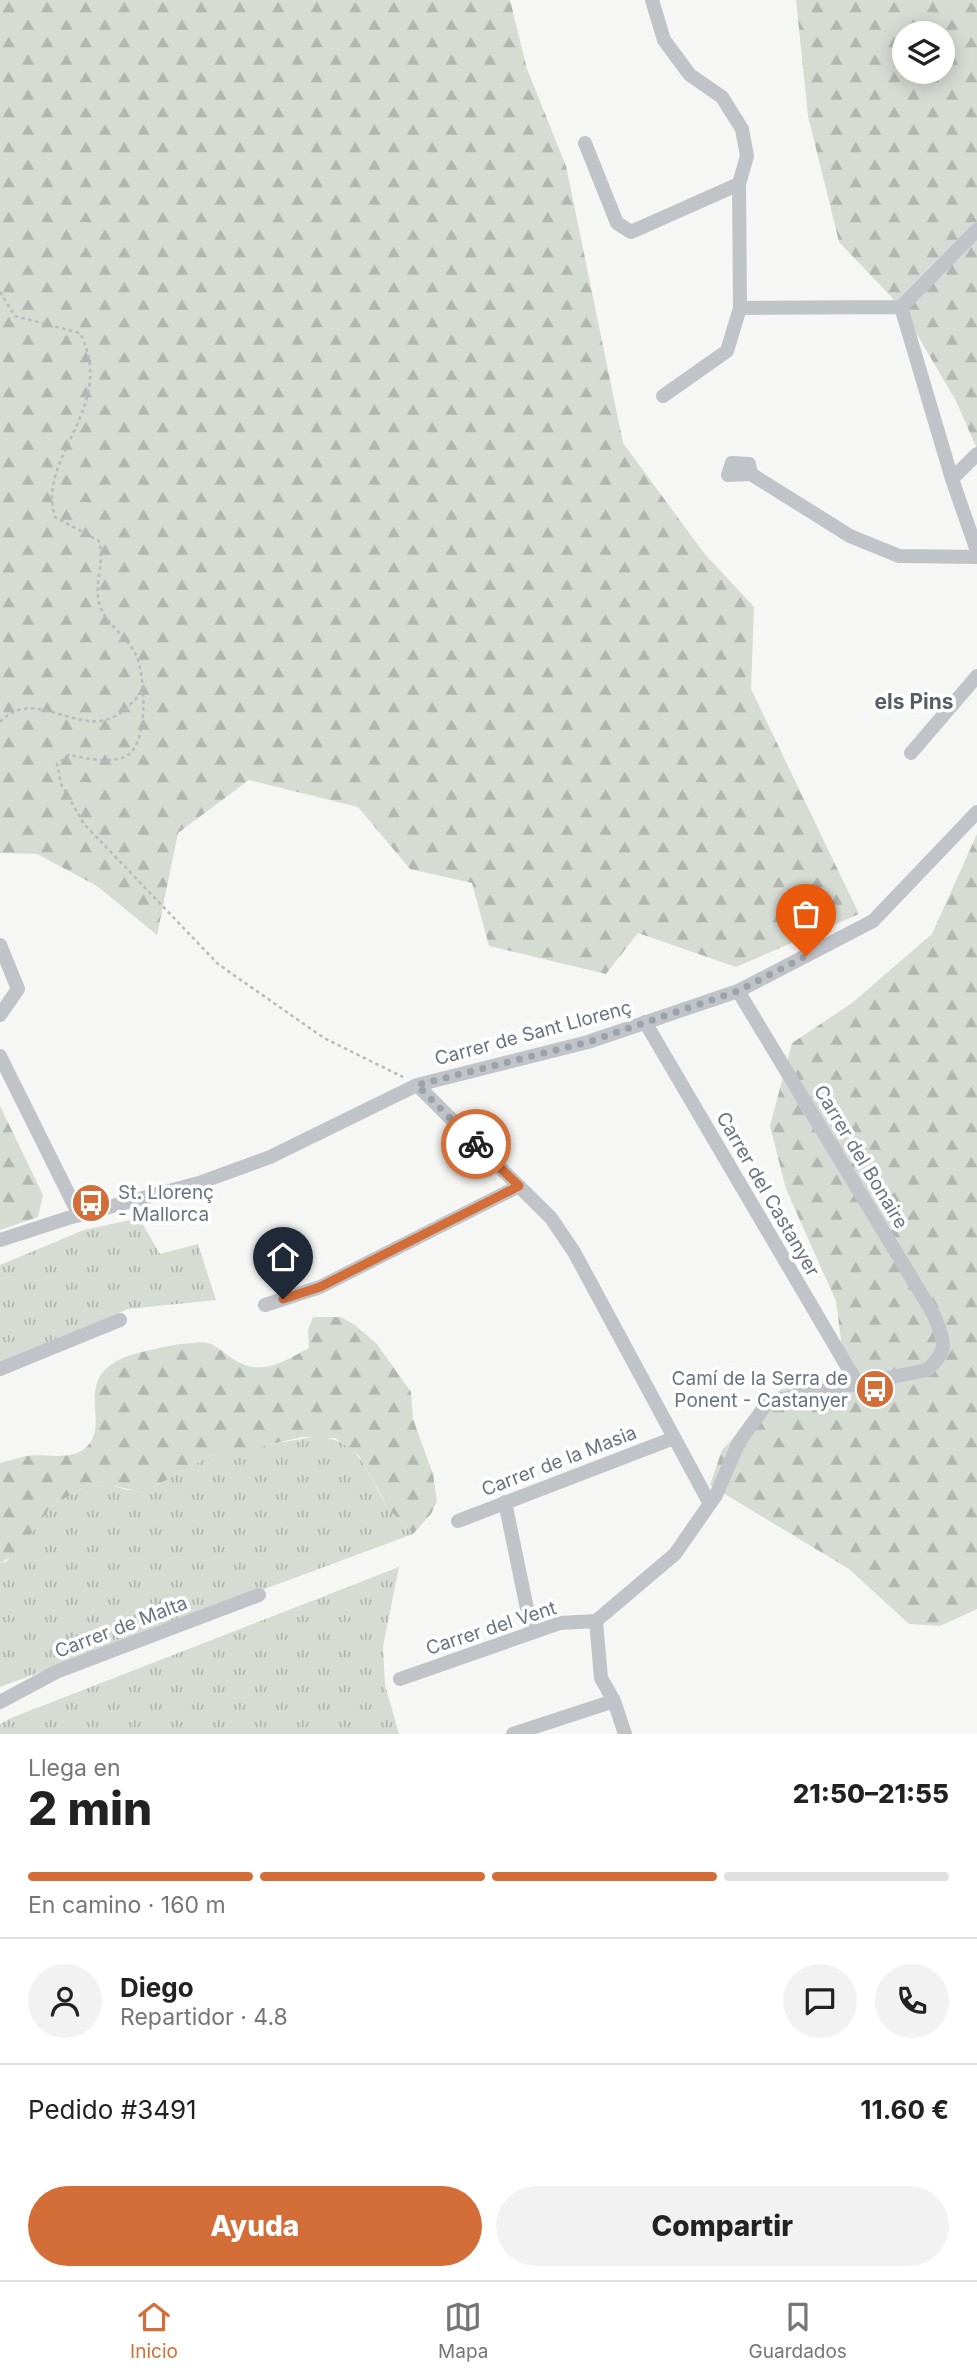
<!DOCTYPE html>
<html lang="es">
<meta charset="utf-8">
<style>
:root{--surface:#fff;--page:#f2f2f2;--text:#222;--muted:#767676;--line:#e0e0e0;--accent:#d36e38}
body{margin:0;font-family:Inter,sans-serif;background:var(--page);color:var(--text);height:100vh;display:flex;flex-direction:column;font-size:26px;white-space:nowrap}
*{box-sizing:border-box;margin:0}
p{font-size:23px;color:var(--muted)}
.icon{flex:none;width:38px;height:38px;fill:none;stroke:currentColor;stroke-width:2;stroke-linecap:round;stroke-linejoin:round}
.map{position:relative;height:1734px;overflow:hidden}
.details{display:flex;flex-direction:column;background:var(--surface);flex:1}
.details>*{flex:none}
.buttons{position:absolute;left:892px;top:21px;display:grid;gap:14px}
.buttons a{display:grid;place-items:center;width:63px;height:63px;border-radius:50%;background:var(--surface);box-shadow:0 4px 18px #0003;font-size:35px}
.pin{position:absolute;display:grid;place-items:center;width:60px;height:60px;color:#fff;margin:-72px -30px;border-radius:50% 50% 50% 0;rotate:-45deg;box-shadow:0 0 7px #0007}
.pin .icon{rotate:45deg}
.courier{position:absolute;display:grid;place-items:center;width:70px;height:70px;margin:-35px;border:5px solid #d36e38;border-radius:50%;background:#fff;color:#222;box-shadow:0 2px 9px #0007}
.summary em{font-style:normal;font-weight:800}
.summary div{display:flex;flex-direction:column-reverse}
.summary{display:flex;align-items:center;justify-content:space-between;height:119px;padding:0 28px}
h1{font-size:46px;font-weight:800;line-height:52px}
.bar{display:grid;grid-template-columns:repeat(4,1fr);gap:10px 7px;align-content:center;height:84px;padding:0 28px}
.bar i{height:9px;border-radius:5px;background:var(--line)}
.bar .selected{background:var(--accent)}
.bar p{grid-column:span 4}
.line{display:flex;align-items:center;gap:18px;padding:0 28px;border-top:2px solid var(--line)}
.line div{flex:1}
.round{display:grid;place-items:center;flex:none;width:74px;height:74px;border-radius:37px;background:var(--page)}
.primary-button{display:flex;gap:14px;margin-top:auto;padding:14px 28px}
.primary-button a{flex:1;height:80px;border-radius:42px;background:var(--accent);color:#fff;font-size:28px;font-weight:800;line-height:80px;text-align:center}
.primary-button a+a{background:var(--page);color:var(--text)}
.dock{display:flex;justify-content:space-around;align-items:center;height:98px;border-top:2px solid var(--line);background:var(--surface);font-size:19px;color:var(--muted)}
.dock a{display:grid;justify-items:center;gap:4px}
.dock .selected{color:var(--accent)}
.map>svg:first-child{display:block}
</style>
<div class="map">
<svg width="977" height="1734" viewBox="0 0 977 1734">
<defs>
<pattern id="grass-tufts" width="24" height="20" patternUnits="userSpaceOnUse" patternTransform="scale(1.75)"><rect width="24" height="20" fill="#d6dbd4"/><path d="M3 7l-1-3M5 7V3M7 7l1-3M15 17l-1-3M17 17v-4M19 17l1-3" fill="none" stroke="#b2b6b1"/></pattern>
<pattern id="forest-firs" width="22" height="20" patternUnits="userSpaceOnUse" patternTransform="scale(1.75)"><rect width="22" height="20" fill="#d6dbd4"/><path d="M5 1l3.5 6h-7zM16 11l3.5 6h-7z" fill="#b2b6b1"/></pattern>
</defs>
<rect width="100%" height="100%" fill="#f6f7f4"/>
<path fill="url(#grass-tufts)" d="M139,1218L160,1254L198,1244L216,1300L128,1309L0,1362V1265L84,1230Z
M318,1436C359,1442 363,1465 381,1496C390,1511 401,1522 413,1534L0,1687V1563L7,1561L51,1506L85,1487L113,1486L127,1490L152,1488L211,1455Z
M399,1567L383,1647L385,1685L399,1734H0V1724L11,1718Z"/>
<path fill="url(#forest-firs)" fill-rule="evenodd" d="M0,0H510L527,69L566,166L623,443L704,553L754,607L751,689L859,914L736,967L638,933L606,974L489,946L472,883L410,869L358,807L249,780L178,833L157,935L97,886L37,854L0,853Z
M796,0H977V449L956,401L901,307L839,242L808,116ZM905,33H943V72H905Z
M977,834V1609L940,1626L909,1624L849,1569L710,1485L722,1450L780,1390L845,1371L836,1301L786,1189L770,1126L792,1043L852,1003L932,934Z
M0,1106L43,1195L38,1217L0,1230Z
M313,1317H341L355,1325L377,1344L411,1392L413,1419L433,1474L437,1501L431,1514L413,1534L389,1509L359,1456L335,1438L302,1437L242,1451L211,1455L152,1488L140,1491L113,1486L85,1487L51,1506L18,1553L0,1563V1463C9,1461 17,1458 26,1456C44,1453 68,1461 84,1449C114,1426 70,1381 123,1358C139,1351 191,1340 208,1343C216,1345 224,1353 230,1357C260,1378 281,1363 309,1348L308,1330Z"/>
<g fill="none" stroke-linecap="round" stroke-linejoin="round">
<path stroke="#b8babd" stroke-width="2.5" stroke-dasharray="3.5 3.5" stroke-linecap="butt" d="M0,292L15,316L80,333C118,408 36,455 55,517L99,541C105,563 94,581 99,603C104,623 128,637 136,655C146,677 150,751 122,758C105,763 86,758 69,755L57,764L61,784L84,824L218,964L324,1038L403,1077
M0,722C35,684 79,740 119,714C128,708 136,698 143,691"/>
<path stroke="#c0c3c7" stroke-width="14" d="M652,0L664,40L690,75L722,97L742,129L747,156L739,184L740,308L727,351L663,396
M585,143L617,223L631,232L739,184
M901,307L952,479L977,551
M901,307L977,230
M740,308L901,307
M751,474L749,464L732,463L728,475L751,474L850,536L899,556L977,557
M952,479L977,454
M911,753L977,676
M0,945L18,989L0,1015
M645,1022L858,1385
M0,1056L79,1215
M417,1085L551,1218L574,1252L710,1504
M0,1240L68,1218L199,1183L270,1157L417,1085L588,1042L738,991L873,921L977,812
M265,1305L320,1287L519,1186
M0,1369L120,1320
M505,1502L532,1633
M458,1521L674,1438
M596,1621L675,1554L716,1495L739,1442L768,1402L927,1370C950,1349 944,1343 934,1315L738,991
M596,1621L601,1678L614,1701L625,1734
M400,1679L560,1623L596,1621
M0,1702L56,1672L259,1595
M513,1734L614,1701"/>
</g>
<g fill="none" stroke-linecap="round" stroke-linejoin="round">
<path stroke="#9aa2aa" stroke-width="7" stroke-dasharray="0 12.6" d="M476,1144L417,1085L588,1042L738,991L806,956"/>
<path stroke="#d36e38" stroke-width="9" d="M283,1299L320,1287L519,1186L476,1144"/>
</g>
<defs>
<g id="bus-disc" transform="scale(2.0125)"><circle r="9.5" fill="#d36e38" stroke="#fff"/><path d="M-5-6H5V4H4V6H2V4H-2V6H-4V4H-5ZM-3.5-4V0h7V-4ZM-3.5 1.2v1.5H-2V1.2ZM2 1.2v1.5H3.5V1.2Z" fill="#fff"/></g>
</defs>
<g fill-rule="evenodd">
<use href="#bus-disc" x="91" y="1203"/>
<use href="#bus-disc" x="875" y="1389"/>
</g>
<g text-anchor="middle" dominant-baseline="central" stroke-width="7" stroke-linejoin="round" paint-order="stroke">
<g font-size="19" fill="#697482" stroke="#fff">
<text transform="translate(533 1033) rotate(-15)">Carrer de Sant Llorenç</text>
<text transform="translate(861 1157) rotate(59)">Carrer del Bonaire</text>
<text transform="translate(768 1194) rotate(60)">Carrer del Castanyer</text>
<text transform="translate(559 1461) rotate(-21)">Carrer de la Masia</text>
<text transform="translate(121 1627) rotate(-21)">Carrer de Malta</text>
<text transform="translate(491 1628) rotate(-18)">Carrer del Vent</text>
</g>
<g font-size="19" fill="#697482" stroke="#fff" text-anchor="start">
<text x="118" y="1192">St. Llorenç<tspan x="118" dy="22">- Mallorca</tspan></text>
<text x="848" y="1378" text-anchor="end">Camí de la Serra de<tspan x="848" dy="22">Ponent - Castanyer</tspan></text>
</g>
<g font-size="21" font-weight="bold" fill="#565e68" stroke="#fff">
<text x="914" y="701">els Pins</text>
</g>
</g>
</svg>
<div class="buttons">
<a><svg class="icon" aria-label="layers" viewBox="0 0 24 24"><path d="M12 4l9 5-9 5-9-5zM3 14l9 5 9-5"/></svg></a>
</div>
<div class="pin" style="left:806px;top:956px;background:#ea580c"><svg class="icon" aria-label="bag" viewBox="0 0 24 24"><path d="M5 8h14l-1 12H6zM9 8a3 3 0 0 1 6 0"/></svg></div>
<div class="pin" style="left:283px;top:1299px;background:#1f2937"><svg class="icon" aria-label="home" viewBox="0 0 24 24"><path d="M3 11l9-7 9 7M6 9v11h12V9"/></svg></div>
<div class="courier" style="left:476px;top:1144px"><svg class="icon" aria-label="bike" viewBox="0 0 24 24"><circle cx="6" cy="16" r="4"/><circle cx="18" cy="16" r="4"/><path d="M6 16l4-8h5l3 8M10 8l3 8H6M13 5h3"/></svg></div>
</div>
<section class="details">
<div class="summary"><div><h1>2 min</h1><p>Llega en</p></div><em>21:50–21:55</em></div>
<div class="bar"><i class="selected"></i><i class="selected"></i><i class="selected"></i><i></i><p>En camino · 160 m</p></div>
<div class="line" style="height:126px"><a class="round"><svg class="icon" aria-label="person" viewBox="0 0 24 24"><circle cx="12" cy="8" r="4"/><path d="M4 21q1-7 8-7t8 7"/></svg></a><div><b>Diego</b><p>Repartidor · 4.8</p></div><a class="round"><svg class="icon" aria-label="chat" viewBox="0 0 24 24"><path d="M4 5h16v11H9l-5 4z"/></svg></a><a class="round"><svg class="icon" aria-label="phone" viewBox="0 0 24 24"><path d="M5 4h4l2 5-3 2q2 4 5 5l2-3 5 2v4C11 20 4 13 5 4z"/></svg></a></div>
<div class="line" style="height:91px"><div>Pedido #3491</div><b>11.60 €</b></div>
<div class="primary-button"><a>Ayuda</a><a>Compartir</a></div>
</section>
<nav class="dock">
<a class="selected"><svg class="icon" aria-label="home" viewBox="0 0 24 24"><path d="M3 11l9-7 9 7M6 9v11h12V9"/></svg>Inicio</a>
<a><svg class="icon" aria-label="map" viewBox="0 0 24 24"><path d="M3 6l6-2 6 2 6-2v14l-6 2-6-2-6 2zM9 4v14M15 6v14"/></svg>Mapa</a>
<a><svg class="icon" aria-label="saved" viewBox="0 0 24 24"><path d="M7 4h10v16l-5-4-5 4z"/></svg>Guardados</a>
</nav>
